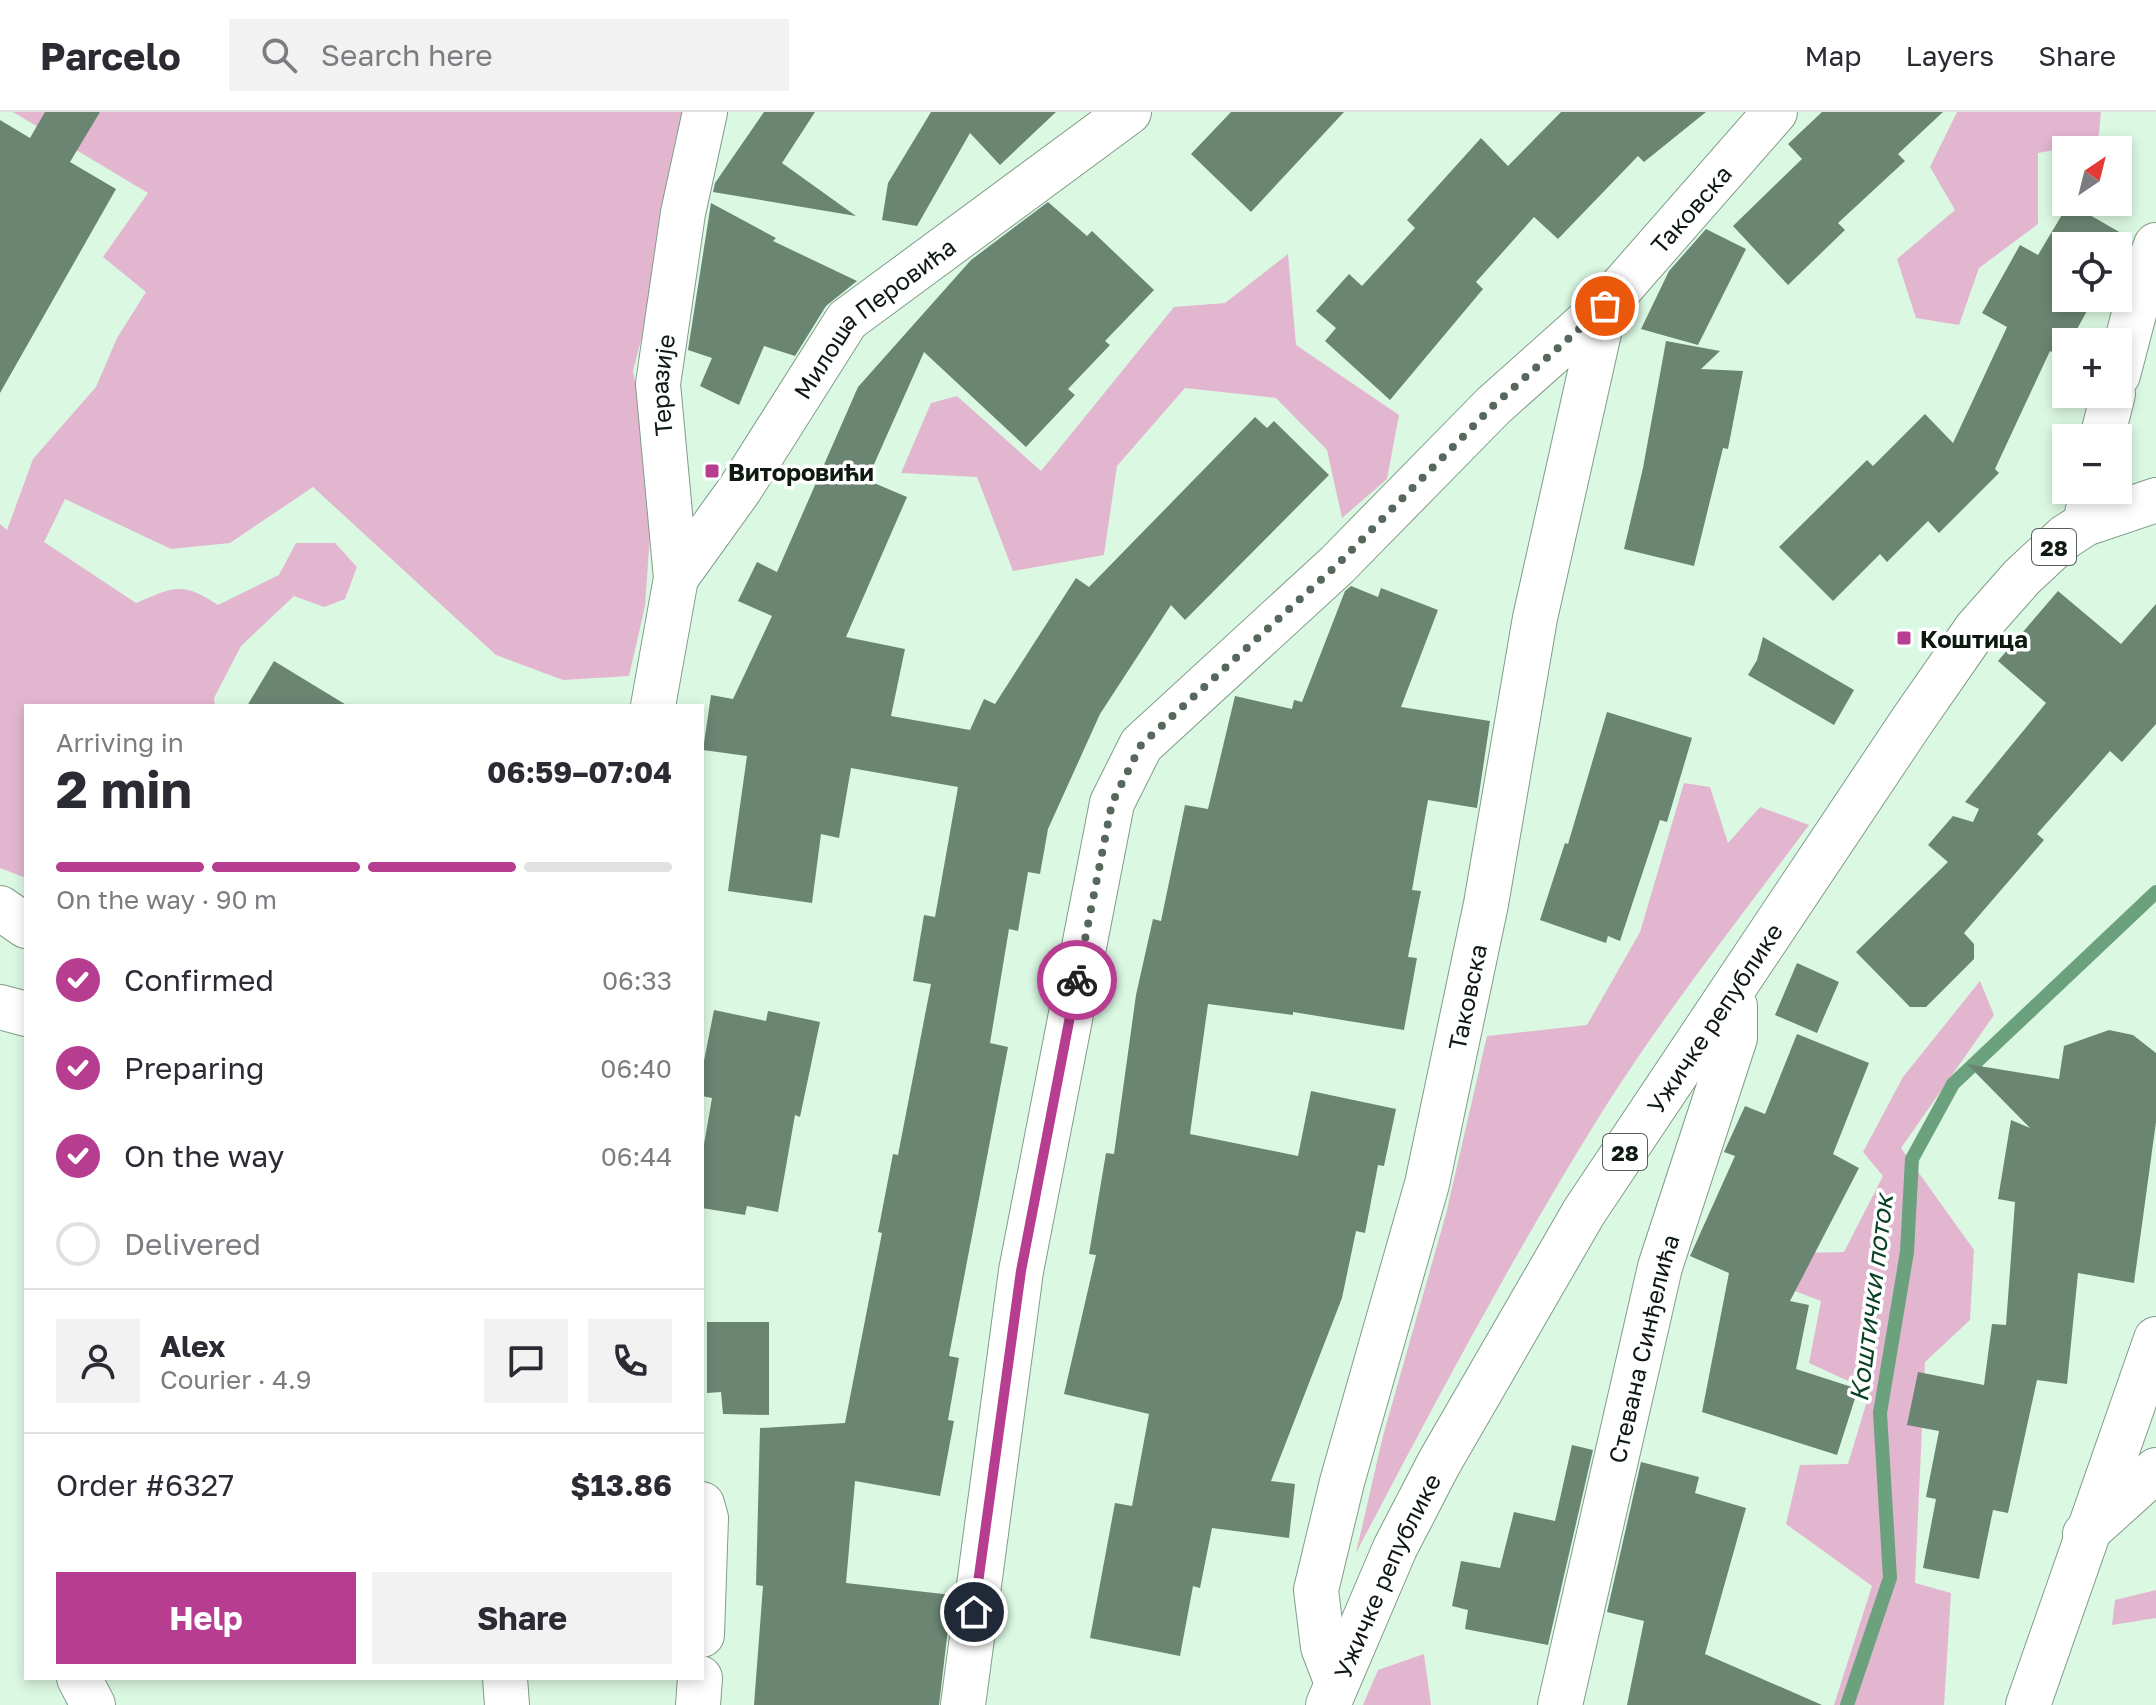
<!DOCTYPE html>
<meta charset="utf-8">
<style>
:root{--surface:#fff;--page:#f2f2f3;--text:#2b2b33;--muted:#7c7c81;--line:#e1e1e2;--accent:#b73d91}
body{margin:0;font-family:"Golos Text",sans-serif;background:var(--page);color:var(--text);height:100vh;display:flex;flex-direction:column;font-size:30px;white-space:nowrap}
*{box-sizing:border-box;margin:0}
p{font-size:26px;color:var(--muted)}
.icon{flex:none;width:44px;height:44px;fill:none;stroke:currentColor;stroke-width:2;stroke-linecap:round;stroke-linejoin:round}
.map{position:relative;flex:1;overflow:hidden}
.drawer{position:absolute;left:24px;top:592px;width:680px;height:976px;display:flex;flex-direction:column;background:var(--surface);border-radius:0px;box-shadow:0 4px 12px #0003}
.drawer>*{flex:none}
.needle{width:52px;rotate:35deg}
.controls{position:absolute;left:2052px;top:24px;display:grid;gap:16px}
.controls a{display:grid;place-items:center;width:80px;height:80px;border-radius:0px;background:var(--surface);box-shadow:0 4px 12px #0003;font-size:40px}
.pin{position:absolute;display:grid;place-items:center;width:68px;height:68px;color:#fff;margin:-34px;border:4px solid #fff;border-radius:50%;box-shadow:0 2px 8px #0007}
.courier{position:absolute;display:grid;place-items:center;width:80px;height:80px;margin:-40px;border:6px solid #b73d91;border-radius:50%;background:#fff;color:#222;box-shadow:0 2px 10px #0007}
.head em{font-style:normal;font-weight:700}
.head div{display:flex;flex-direction:column-reverse}
.head{display:flex;align-items:center;justify-content:space-between;height:136px;padding:0 32px}
h1{font-size:52px;font-weight:700;line-height:60px}
.bar{display:grid;grid-template-columns:repeat(4,1fr);gap:12px 8px;align-content:center;height:96px;padding:0 32px}
.bar i{height:10px;border-radius:6px;background:var(--line)}
.bar .current{background:var(--accent)}
.bar p{grid-column:span 4}
.line{display:flex;align-items:center;gap:20px;padding:0 32px;border-top:2px solid var(--line)}
.line div{flex:1}
.round{display:grid;place-items:center;flex:none;width:84px;height:84px;border-radius:0px;background:var(--page)}
ol{padding:0 32px;list-style:none}
li{display:flex;align-items:center;gap:24px;height:88px}
li p{margin-inline-start:auto}
li .icon{padding:8px;border-radius:50%;background:var(--accent);color:#fff;stroke-width:4}
li:last-child{color:var(--muted)}
li i{width:44px;height:44px;border:4px solid var(--line);border-radius:50%}
.cta{display:flex;gap:16px;margin-top:auto;padding:16px 32px}
.cta a{flex:1;height:92px;border-radius:0px;background:var(--accent);color:#fff;font-size:32px;font-weight:700;line-height:92px;text-align:center}
.cta a+a{background:var(--page);color:var(--text)}
header{display:flex;align-items:center;gap:48px;box-sizing:border-box;height:112px;padding:0 40px;background:var(--surface);border-bottom:2px solid var(--line)}
header strong{font-size:38px}
nav{display:flex;gap:44px;margin-inline-start:auto;font-size:28px}
.search{width:560px;height:72px;background:var(--page);display:flex;align-items:center;gap:20px;box-sizing:border-box;padding:0 28px;border-radius:0px;color:var(--muted);font-size:30px}
.map>svg:first-child{display:block}
</style>
<header>
<strong>Parcelo</strong>
<div class="search"><svg class="icon" aria-label="search" viewBox="0 0 24 24"><circle cx="10" cy="10" r="6"/><path d="M15 15l6 6"/></svg>Search here</div>
<nav><a>Map</a><a>Layers</a><a>Share</a></nav>
</header>
<div class="map">
<svg width="2156" height="1593" viewBox="0 0 2156 1593">
<rect width="100%" height="100%" fill="#dbf8e3"/>
<path fill="#e3b6d0" d="M13,0H700L633,259L654,366L645,494L629,564L563,568L496,543L313,375L230,431L171,437L65,387L44,430L136,491C174,475 182,469 218,493L279,463L296,431H335L357,455L345,487L324,495L294,484L241,534L214,586L215,594H26V766L0,756V412L7,418L33,347L96,275L117,226L146,180L103,145L148,81Z
M1957,0H2101L2098,30L2038,41V112L1979,156L1959,213L1916,206L1897,147L1955,98L1930,55Z
M1288,142L1296,233L1399,303L1387,367L1342,406L1327,338L1276,286L1185,276L1117,354L1104,443L1013,459L977,365L901,361L931,291L957,284L1041,359L1174,195L1225,191Z
M1684,671L1710,675L1728,731L1760,695L1809,713C1737,810 1661,905 1597,1008C1510,1149 1433,1294 1356,1441L1383,1324L1446,1102L1487,924L1587,913L1640,820Z
M1980,869L1994,903L1901,1036L1974,1138L1970,1208L1925,1250L1915,1471L1951,1481L1944,1593H1834L1872,1474L1786,1412L1800,1353L1848,1352L1870,1279L1809,1251L1821,1189L1787,1176L1803,1141L1844,1140L1883,1064L1863,1040L1903,965Z
M2156,1478V1506L2112,1513L2115,1488Z
M1424,1542L1431,1593H1363L1378,1558Z"/>
<g fill="none" stroke-linecap="round" stroke-linejoin="round">
<path stroke="#6ca17e" stroke-width="14" d="M1847,1593L1890,1466L1880,1301L1907,1140L1912,1047L1953,972L2156,780"/>
</g>
<path fill="#6b8573" d="M45,0H100L70,50L116,77L0,281V8L30,26Z
M764,0H815L782,51L856,104L713,80L715,71Z
M931,0H1056L1000,53L970,21L917,114L882,108L888,71Z
M1231,0H1344L1251,100L1191,42Z
M1561,0H1706L1644,50L1638,44L1558,127L1534,105L1476,170L1483,177L1390,288L1325,229L1336,216L1316,199L1349,162L1362,174L1415,116L1407,108L1481,26L1508,54Z
M1822,0H1943L1898,42L1905,49L1838,111L1845,118L1788,173L1733,114L1802,47L1788,32Z
M1048,90L1087,124L1092,119L1154,178L1105,229L1110,233L1068,277L1075,283L1026,335L924,240L867,368L907,385L846,525L905,537L891,604L970,618L984,587L995,592L1076,466L1089,475L1255,305L1267,316L1274,309L1329,363L1185,508L1171,493L1100,602L1048,717L1040,762L1028,760L1018,819L1009,817L990,931L1008,935L949,1244L959,1246L948,1308L954,1309L940,1384L855,1369L846,1471L952,1483L939,1593H754L763,1474L756,1473L760,1316L845,1311L882,1121L878,1120L893,1042L898,1043L931,872L913,869L924,803L935,805L958,675L851,656L839,726L821,722L812,791L728,779L747,644L703,638L711,583L733,587L772,504L738,489L757,450L777,460L858,275L971,148Z
M711,91L776,126L773,129L857,169L826,194L795,244L764,234L739,293L700,274L712,246L688,238Z
M2069,91L2128,125L2118,144V134H2066V186H2094L2070,230H2066L2061,245L2050,239L1995,357L1999,361L1939,421L1928,409L1887,450L1880,442L1833,489L1779,435L1867,348L1873,354L1925,302L1953,331L2007,215L1982,201L2020,133L2038,143Z
M1706,117L1746,137L1698,233L1641,217L1669,159Z
M1666,229L1720,239L1701,257L1743,259L1728,337L1723,336L1694,454L1624,437L1643,356Z
M1351,474L1378,485L1381,476L1438,498L1401,595L1490,609L1477,696L1428,688L1412,778L1421,779L1408,845L1417,846L1404,918L1293,900V903L1208,892L1190,1022L1298,1044L1311,979L1396,997L1384,1054L1378,1053L1365,1121L1356,1119L1342,1186L1271,1369L1295,1372L1289,1426L1212,1416L1200,1476L1193,1474L1180,1544L1090,1526L1115,1391L1132,1394L1149,1302L1064,1282L1096,1143L1089,1142L1106,1041L1114,1042L1136,883L1153,807L1161,809L1185,693L1208,697L1235,584L1292,597L1294,588L1302,590L1345,479Z
M2058,479L2121,532L2156,492V612L2122,650L2110,639L2037,722L2044,728L1964,821L1974,832V847L1926,895H1910L1856,840L1948,750L1928,733L1953,704L1973,710L1979,697L1965,690L2046,591L1998,549Z
M1763,525L1854,578L1834,613L1748,563L1757,548Z
M274,549L348,594H247Z
M1607,600L1692,626L1667,710L1660,708L1620,829L1608,824L1606,831L1540,808L1565,731L1568,732Z
M1797,851L1839,870L1817,921L1775,903Z
M714,898L766,909L768,899L820,910L800,1005L795,1003L778,1100L747,1094L745,1103L702,1096V1044L712,986L702,984V959Z
M2109,918L2133,923L2156,941V1010L2134,1171L2078,1161L2067,1272L2037,1268L2008,1401L1993,1398L1979,1467L1923,1456L1936,1387L1926,1385L1939,1319L1907,1313L1918,1260L1984,1273L1992,1212L2006,1213L2015,1090L1998,1087L2011,1008L2030,1016L1967,952L2059,967L2064,934Z
M1797,922L1869,951L1833,1042L1859,1056L1790,1189L1809,1193L1796,1257L1858,1277L1837,1343L1702,1300L1729,1161L1690,1144L1735,1044L1724,1040L1745,994L1765,1002Z
M707,1210H769V1303L723,1302L721,1280L707,1281Z
M1572,1333L1593,1338L1548,1533L1465,1517L1468,1498L1452,1494L1461,1449L1500,1456L1514,1400L1555,1409Z
M1641,1350L1699,1365L1695,1381L1746,1396L1705,1542L1822,1593H1627L1644,1509L1607,1500Z"/>
<g fill="none" stroke-linecap="round" stroke-linejoin="round">
<g stroke="#819c89" stroke-width="46">
<g id="minor">
<path d="M2118,263L2142,171L2156,133"/>
<path d="M2102,326L2113,282"/>
<path d="M2085,412L2092,378"/>
<path id="s1" d="M676,466L740,377L847,208L1129,0"/>
<path id="s2" d="M653,594L676,466L658,272L683,101L705,0"/>
<path d="M0,895L26,902"/>
<path d="M702,1392L706,1406L702,1523"/>
<path d="M2085,1422L2156,1358"/>
<path d="M79,1566L93,1593"/>
<path id="s3" d="M1336,1569L1323,1535L1316,1478L1342,1370L1427,1072L1486,792L1535,506L1605,194"/>
<path d="M698,1593L700,1566"/>
<path id="s4" d="M963,1593L1021,1159L1112,691L1141,633L1337,453L1493,294L1605,194L1775,0"/>
<path id="s5" d="M1560,1593L1660,1155L1735,926V894L1729,886"/>
</g>
</g>
<g stroke="#819c89" stroke-width="46">
<g id="major">
<path d="M0,796L26,814"/>
<path d="M505,1566L507,1593"/>
<path id="s6" d="M1328,1593L1395,1436L1439,1351L1584,1100L1912,609L1976,517L2022,465L2065,425L2085,412L2156,388"/>
<path d="M2028,1593L2156,1227"/>
</g>
</g>
<use href="#minor" stroke="#fff" stroke-width="44"/>
<use href="#major" stroke="#fff" stroke-width="44"/>
</g>
<g fill="none" stroke-linecap="round" stroke-linejoin="round">
<path stroke="#56675b" stroke-width="8" stroke-dasharray="0 14.4" d="M1077,868L1112,691L1141,633L1337,453L1493,294L1605,194"/>
<path stroke="#b73d91" stroke-width="10" d="M974,1500L1021,1159L1077,868"/>
</g>
<g fill="#b73d91" stroke="#fff" stroke-width="3">
<rect x="704" y="351" width="16" height="16" rx="4"/>
<rect x="1896" y="518" width="16" height="16" rx="4"/>
</g>
<g text-anchor="middle" dominant-baseline="central" stroke-width="7" stroke-linejoin="round" paint-order="stroke">
<g fill="#fff" stroke="#565e59" stroke-width="2">
<rect x="2032" y="417" width="44" height="36" rx="6"/>
<rect x="1603" y="1022" width="44" height="36" rx="6"/>
</g>
<g font-size="22" font-weight="bold" fill="#0e1912">
<text x="2054" y="435">28</text>
<text x="1625" y="1040">28</text>
</g>
<g font-size="24" fill="#0e1912" stroke="#fff">
<text stroke="none"><textPath href="#s4" startOffset="1748">Таковска</textPath></text>
<text stroke="none"><textPath href="#s1" startOffset="330">Милоша Перовића</textPath></text>
<text stroke="none"><textPath href="#s2" startOffset="324">Теразије</textPath></text>
<text stroke="none"><textPath href="#s3" startOffset="706">Таковска</textPath></text>
<text stroke="none"><textPath href="#s6" startOffset="790">Ужичке републике</textPath></text>
<text stroke="none"><textPath href="#s5" startOffset="366">Стевана Синђелића</textPath></text>
<text stroke="none"><textPath href="#s6" startOffset="142">Ужичке републике</textPath></text>
</g>
<g font-size="24" font-weight="bold" fill="#0e1912" stroke="#fff" text-anchor="start">
<text x="728" y="359">Виторовићи</text>
<text x="1920" y="526">Коштица</text>
</g>
<g font-size="26" font-style="italic" fill="#094124" stroke="#fff">
<text transform="translate(1871 1186) rotate(-83)">Коштички поток</text>
</g>
</g>
</svg>
<div class="controls">
<a><svg class="needle" viewBox="-14 -14 28 28"><path d="M0-13l5 13h-10z" fill="#e53935"/><path d="M0 13l5-13h-10z" fill="#7c7c81"/></svg></a>
<a><svg class="icon" aria-label="locate" viewBox="0 0 24 24"><circle cx="12" cy="12" r="6"/><path d="M12 2v4M12 18v4M2 12h4M18 12h4"/></svg></a>
<a>+</a>
<a>−</a>
</div>
<div class="pin" style="left:1605px;top:194px;background:#ea580c"><svg class="icon" aria-label="bag" viewBox="0 0 24 24"><path d="M5 8h14l-1 12H6zM9 8a3 3 0 0 1 6 0"/></svg></div>
<div class="pin" style="left:974px;top:1500px;background:#1f2937"><svg class="icon" aria-label="home" viewBox="0 0 24 24"><path d="M3 11l9-7 9 7M6 9v11h12V9"/></svg></div>
<div class="courier" style="left:1077px;top:868px"><svg class="icon" aria-label="bike" viewBox="0 0 24 24"><circle cx="6" cy="16" r="4"/><circle cx="18" cy="16" r="4"/><path d="M6 16l4-8h5l3 8M10 8l3 8H6M13 5h3"/></svg></div>
<section class="drawer">
<div class="head"><div><h1>2 min</h1><p>Arriving in</p></div><em>06:59–07:04</em></div>
<div class="bar"><i class="current"></i><i class="current"></i><i class="current"></i><i></i><p>On the way · 90 m</p></div>
<ol>
<li><svg class="icon" aria-label="check" viewBox="0 0 24 24"><path d="M5 12l5 5 9-10"/></svg>Confirmed<p>06:33</p></li>
<li><svg class="icon" aria-label="check" viewBox="0 0 24 24"><path d="M5 12l5 5 9-10"/></svg>Preparing<p>06:40</p></li>
<li><svg class="icon" aria-label="check" viewBox="0 0 24 24"><path d="M5 12l5 5 9-10"/></svg>On the way<p>06:44</p></li>
<li><i></i>Delivered</li>
</ol>
<div class="line" style="height:144px"><a class="round"><svg class="icon" aria-label="person" viewBox="0 0 24 24"><circle cx="12" cy="8" r="4"/><path d="M4 21q1-7 8-7t8 7"/></svg></a><div><b>Alex</b><p>Courier · 4.9</p></div><a class="round"><svg class="icon" aria-label="chat" viewBox="0 0 24 24"><path d="M4 5h16v11H9l-5 4z"/></svg></a><a class="round"><svg class="icon" aria-label="phone" viewBox="0 0 24 24"><path d="M5 4h4l2 5-3 2q2 4 5 5l2-3 5 2v4C11 20 4 13 5 4z"/></svg></a></div>
<div class="line" style="height:104px"><div>Order #6327</div><b>$13.86</b></div>
<div class="cta"><a>Help</a><a>Share</a></div>
</section>
</div>
